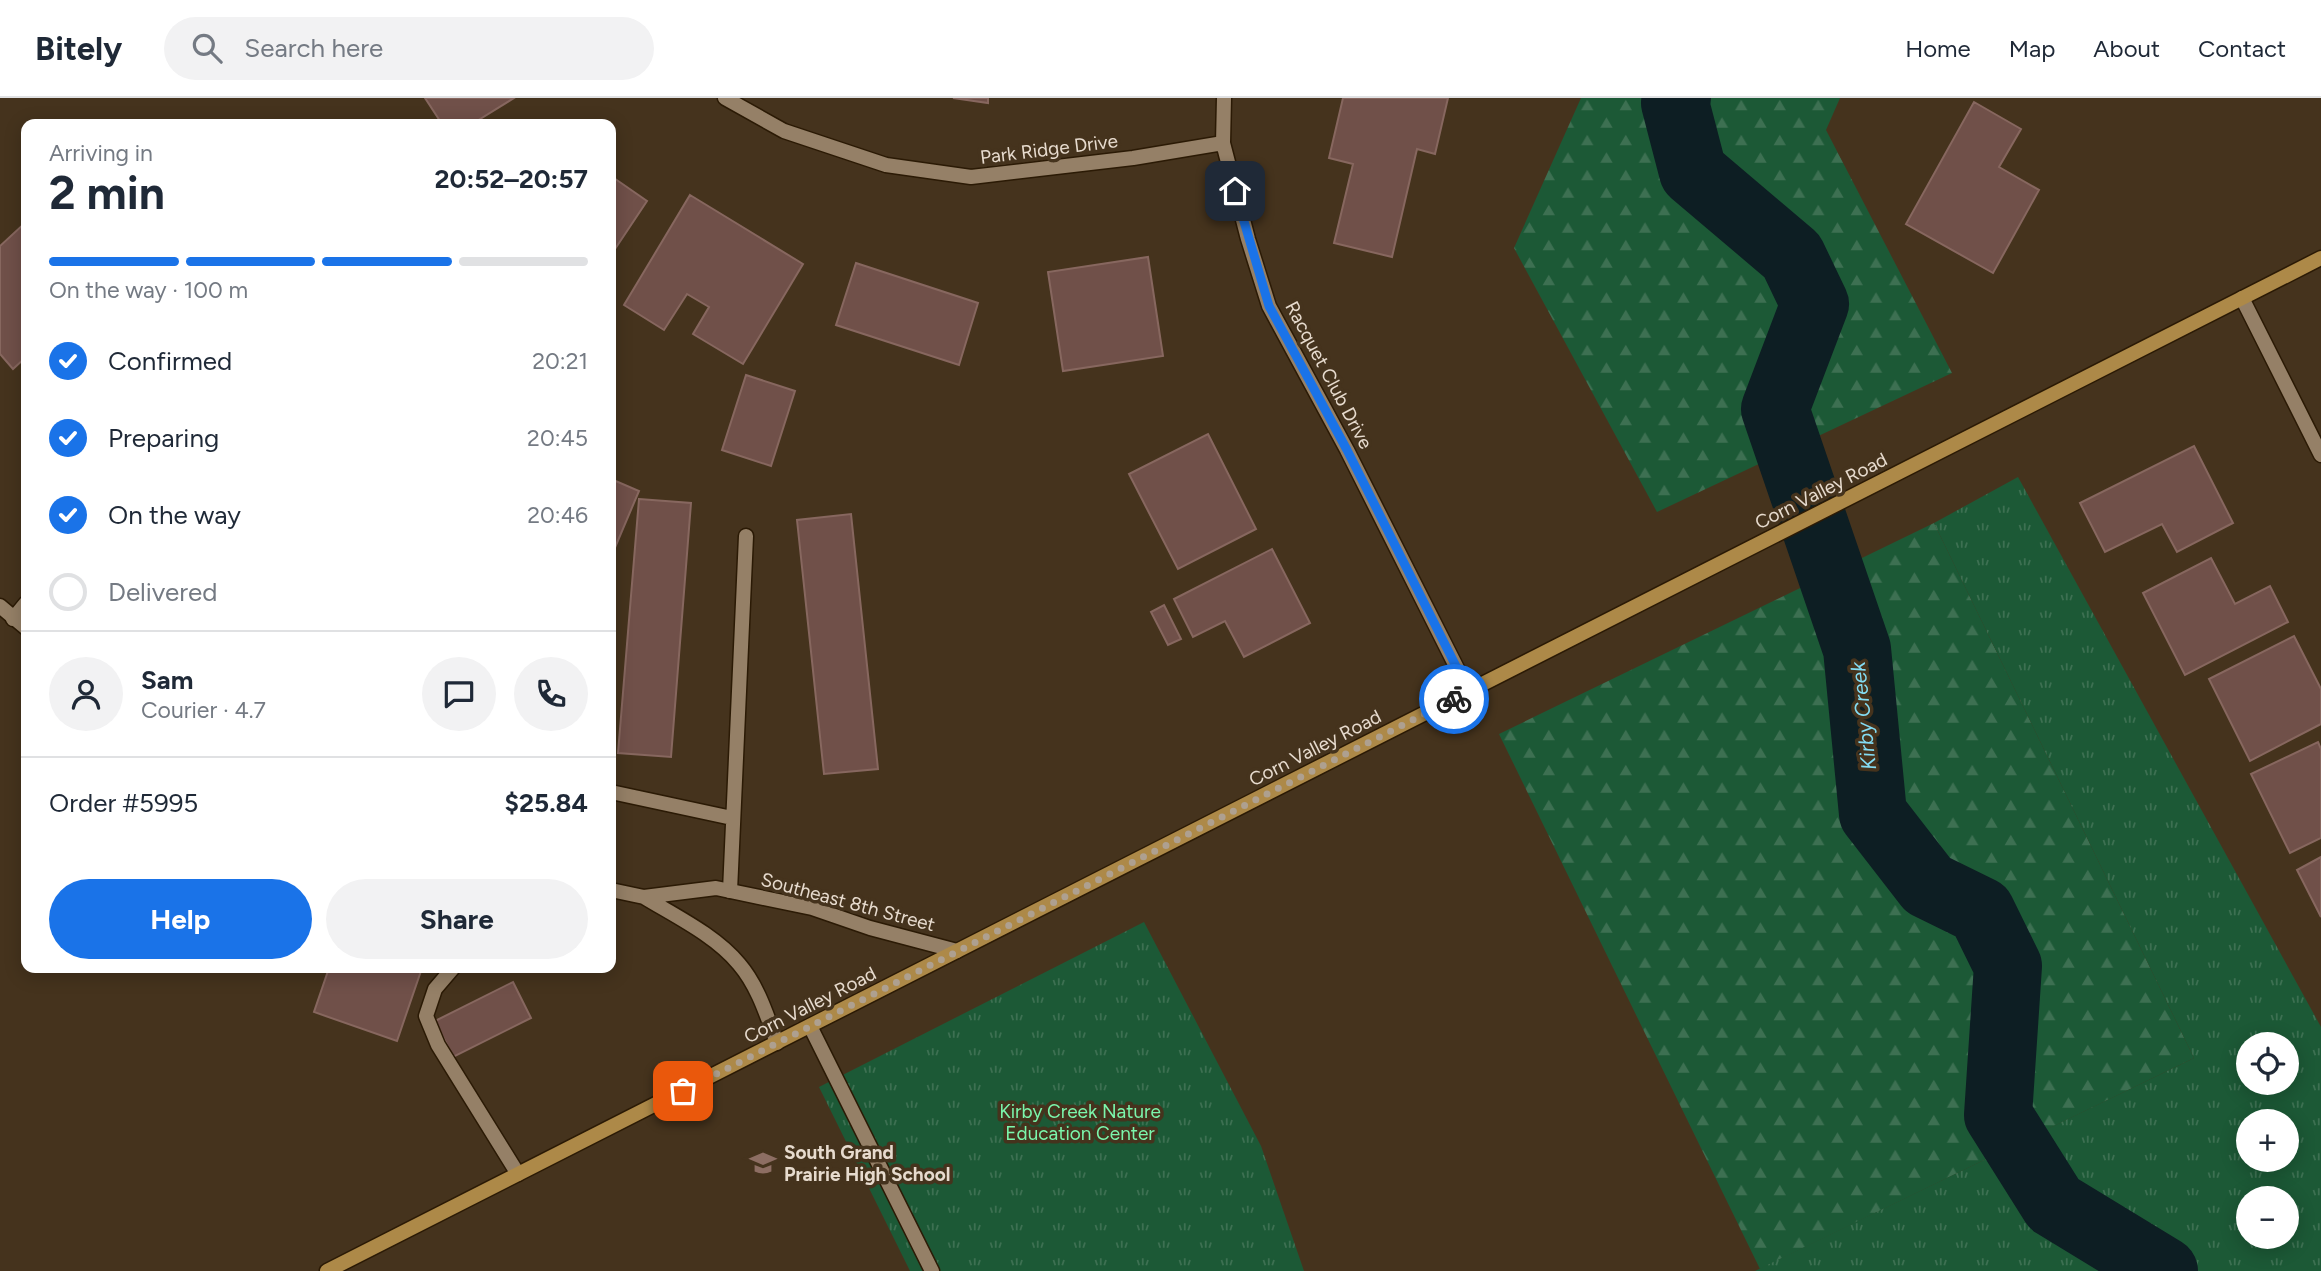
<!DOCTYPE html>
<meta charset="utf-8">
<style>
:root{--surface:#fff;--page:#f2f2f3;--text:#1f2937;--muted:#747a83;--line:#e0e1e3;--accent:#1a73e8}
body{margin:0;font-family:Figtree,sans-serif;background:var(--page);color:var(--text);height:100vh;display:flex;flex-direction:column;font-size:26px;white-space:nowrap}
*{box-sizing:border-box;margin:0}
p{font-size:23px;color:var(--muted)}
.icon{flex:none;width:38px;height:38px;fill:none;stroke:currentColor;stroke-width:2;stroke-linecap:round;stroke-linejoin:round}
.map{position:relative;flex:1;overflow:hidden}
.sheet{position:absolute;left:21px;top:21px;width:595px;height:854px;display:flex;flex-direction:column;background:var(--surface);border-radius:14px;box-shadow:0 4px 18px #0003}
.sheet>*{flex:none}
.fabs{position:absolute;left:2236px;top:934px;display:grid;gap:14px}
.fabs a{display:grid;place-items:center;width:63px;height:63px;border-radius:50%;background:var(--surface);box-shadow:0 4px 18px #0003;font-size:35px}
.pin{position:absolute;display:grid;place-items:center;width:60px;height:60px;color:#fff;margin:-30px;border-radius:14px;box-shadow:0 4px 10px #0006}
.courier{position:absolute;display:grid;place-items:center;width:70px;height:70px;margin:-35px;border:5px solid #1a73e8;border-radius:50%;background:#fff;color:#222;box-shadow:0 2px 9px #0007}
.summary em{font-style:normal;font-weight:700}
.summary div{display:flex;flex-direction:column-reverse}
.summary{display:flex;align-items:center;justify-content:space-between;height:119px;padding:0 28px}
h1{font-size:46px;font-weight:700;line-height:52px}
.bar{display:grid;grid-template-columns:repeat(4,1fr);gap:10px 7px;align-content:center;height:84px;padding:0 28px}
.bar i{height:9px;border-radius:5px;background:var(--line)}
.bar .on{background:var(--accent)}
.bar p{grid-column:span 4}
.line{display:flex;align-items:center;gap:18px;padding:0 28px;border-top:2px solid var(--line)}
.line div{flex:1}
.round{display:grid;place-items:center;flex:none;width:74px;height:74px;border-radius:37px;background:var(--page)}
ol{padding:0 28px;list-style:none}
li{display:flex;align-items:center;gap:21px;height:77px}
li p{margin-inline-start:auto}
li .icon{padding:7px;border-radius:50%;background:var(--accent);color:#fff;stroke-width:4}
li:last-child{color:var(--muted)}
li i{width:38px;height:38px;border:4px solid var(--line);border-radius:50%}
.primary-button{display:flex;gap:14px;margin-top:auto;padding:14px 28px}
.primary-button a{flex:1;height:80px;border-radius:42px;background:var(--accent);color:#fff;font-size:28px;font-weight:700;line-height:80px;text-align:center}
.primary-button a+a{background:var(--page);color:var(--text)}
header{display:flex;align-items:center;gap:42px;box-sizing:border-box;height:98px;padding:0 35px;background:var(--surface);border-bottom:2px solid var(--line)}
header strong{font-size:33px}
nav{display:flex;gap:38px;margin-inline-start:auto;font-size:24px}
.search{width:490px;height:63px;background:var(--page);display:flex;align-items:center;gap:18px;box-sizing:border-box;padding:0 24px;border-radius:38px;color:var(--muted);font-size:26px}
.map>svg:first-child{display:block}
</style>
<header>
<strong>Bitely</strong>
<div class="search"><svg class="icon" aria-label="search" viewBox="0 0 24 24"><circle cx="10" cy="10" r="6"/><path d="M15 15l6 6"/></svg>Search here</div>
<nav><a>Home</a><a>Map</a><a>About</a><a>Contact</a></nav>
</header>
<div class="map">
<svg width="2321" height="1173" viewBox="0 0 2321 1173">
<defs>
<pattern id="forest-firs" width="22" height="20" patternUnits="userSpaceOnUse" patternTransform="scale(1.75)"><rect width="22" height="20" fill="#1c5936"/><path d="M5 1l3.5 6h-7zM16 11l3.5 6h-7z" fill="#3d7052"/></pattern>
<pattern id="park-tufts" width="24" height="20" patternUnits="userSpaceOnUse" patternTransform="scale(1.75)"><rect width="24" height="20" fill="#1c5936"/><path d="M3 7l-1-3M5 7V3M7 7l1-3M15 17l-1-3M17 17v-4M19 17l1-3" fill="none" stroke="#3d7052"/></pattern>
</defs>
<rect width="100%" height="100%" fill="#45331d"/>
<path fill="url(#forest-firs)" d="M1581,0H1840L1826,32L1952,275L1657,414L1514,150Z
M1934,425L2194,960L1760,1171L1499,636Z"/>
<path fill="url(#park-tufts)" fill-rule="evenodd" d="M2018,379L2321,929V1173H1755L2194,960L1934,425ZM2249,947H2287V985H2249ZM2249,1024H2287V1062H2249ZM2249,1101H2287V1139H2249Z
M1144,824L1261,1048L1304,1173H910L819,989Z"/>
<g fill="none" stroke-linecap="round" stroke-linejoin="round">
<path stroke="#0d1e23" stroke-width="68" d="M1677,0L1675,5L1693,74L1792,158L1815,206L1775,311L1857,551L1873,716L1928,787L1981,813L2008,868L1998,1017L2054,1106L2164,1173"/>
</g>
<path fill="#705049" stroke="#87675f" stroke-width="2" d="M425,0H514L472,26H442Z
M953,0H988V5Z
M1343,0H1448L1435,56L1417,51L1392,159L1334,145L1353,66L1329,60Z
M1974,4L2021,31L1999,69L2039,92L1993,175L1906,126Z
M611,78L647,103L611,157Z
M690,97L803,166L743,266L693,236L709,209L687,196L664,232L624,207Z
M26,124V259L13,271L0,256V148Z
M1148,159L1163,258L1063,273L1048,174Z
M856,165L978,205L959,267L836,227Z
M746,277L795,293L771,368L722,352Z
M1208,336L1256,431L1178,471L1129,376Z
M2194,348L2233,425L2177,454L2162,426L2105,454L2080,405Z
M611,381L639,393L611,459Z
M639,401L691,405L671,659L618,655Z
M851,416L878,671L824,676L797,422Z
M1272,451L1310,525L1244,559L1225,523L1193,539L1174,501Z
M2211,460L2235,506L2270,488L2288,524L2185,577L2143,495Z
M1164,507L1181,541L1168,547L1151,514Z
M2294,538L2321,591V626L2250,663L2209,581Z
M2318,644L2321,651V740L2290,755L2251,676Z
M2321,759V819L2297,772Z
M329,870H422L397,943L314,914Z
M513,884L531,920L453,959L435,923Z"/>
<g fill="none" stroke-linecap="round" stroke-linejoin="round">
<g stroke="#2b1a05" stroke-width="17">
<path id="service" d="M13,521L26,505
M611,694L732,720
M730,793L746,438
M453,870L435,891L426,918L438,947L518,1076
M810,928L932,1173"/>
</g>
<g stroke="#2b1a05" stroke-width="17">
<path id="minor" d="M725,0L784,33L886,67L971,79L1133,60L1223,45
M1224,0L1223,45L1248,141L1269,208L1347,352L1469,594
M2242,200L2321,357"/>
</g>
<g stroke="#2b1a05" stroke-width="17">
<path id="tertiary" d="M0,508L26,530
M611,792L644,799L716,790L812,810L870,830L957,853
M644,799C675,818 715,837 739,866C758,888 767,918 777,945"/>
</g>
<g stroke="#2b1a05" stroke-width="17">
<path id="secondary" d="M327,1173L2321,160"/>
</g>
<use href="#service" stroke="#958067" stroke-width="14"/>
<use href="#minor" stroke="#958067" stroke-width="14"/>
<use href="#tertiary" stroke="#958067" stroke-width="14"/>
<use href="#secondary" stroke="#ad8948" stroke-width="14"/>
</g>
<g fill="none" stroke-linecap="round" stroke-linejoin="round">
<path stroke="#aea090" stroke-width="7" stroke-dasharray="0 12.6" d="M683,993L1454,601"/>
<path stroke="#1a73e8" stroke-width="9" d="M1235,93L1269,208L1347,352L1469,594L1454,601"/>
</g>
<defs>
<g id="school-bare" transform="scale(2.1)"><path d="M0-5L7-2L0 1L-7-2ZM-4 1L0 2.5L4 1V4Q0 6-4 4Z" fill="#8d6e63" stroke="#45331d" stroke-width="2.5" paint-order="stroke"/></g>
</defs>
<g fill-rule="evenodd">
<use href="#school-bare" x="763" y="1065"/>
</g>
<g text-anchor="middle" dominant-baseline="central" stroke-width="7" stroke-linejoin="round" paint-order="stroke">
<g font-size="19" fill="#e7dbce" stroke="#45331d">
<text transform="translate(1049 51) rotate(-7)">Park Ridge Drive</text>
<text transform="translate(1329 277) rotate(62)">Racquet Club Drive</text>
<text transform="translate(1821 393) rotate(-27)">Corn Valley Road</text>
<text transform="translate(1315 650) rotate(-27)">Corn Valley Road</text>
<text transform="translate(848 804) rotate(15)">Southeast 8th Street</text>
<text transform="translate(810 907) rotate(-27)">Corn Valley Road</text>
</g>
<g font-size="19" fill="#7bf6ac" stroke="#45331d">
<text x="1080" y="1013">Kirby Creek Nature<tspan x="1080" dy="22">Education Center</tspan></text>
</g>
<g font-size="19" font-weight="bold" fill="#e7dbce" stroke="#45331d" text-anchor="start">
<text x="784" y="1054">South Grand<tspan x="784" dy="22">Prairie High School</tspan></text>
</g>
<g font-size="21" font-style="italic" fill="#83dcf3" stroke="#45331d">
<text transform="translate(1863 618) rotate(-96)">Kirby Creek</text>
</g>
</g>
</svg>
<div class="fabs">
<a><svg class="icon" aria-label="locate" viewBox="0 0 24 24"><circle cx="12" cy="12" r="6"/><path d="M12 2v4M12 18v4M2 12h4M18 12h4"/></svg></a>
<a>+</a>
<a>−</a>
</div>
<div class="pin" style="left:683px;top:993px;background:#ea580c"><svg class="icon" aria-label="bag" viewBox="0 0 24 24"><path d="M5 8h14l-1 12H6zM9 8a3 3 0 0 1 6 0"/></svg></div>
<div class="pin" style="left:1235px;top:93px;background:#1f2937"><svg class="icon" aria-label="home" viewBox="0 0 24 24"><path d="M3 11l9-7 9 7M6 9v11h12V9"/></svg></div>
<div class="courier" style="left:1454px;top:601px"><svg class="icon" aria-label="bike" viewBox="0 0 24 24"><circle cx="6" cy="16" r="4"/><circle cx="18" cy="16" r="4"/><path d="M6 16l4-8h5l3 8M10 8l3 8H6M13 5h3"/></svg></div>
<section class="sheet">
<div class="summary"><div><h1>2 min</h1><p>Arriving in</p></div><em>20:52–20:57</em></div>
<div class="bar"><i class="on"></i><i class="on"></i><i class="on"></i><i></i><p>On the way · 100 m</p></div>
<ol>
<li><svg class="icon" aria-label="check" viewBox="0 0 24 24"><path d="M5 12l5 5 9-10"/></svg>Confirmed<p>20:21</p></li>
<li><svg class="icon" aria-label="check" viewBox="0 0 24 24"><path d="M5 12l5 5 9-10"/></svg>Preparing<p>20:45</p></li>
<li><svg class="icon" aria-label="check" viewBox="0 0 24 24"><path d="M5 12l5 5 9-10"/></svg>On the way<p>20:46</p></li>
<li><i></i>Delivered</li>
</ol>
<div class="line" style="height:126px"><a class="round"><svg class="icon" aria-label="person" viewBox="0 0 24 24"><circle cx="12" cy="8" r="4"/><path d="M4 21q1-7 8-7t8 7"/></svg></a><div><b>Sam</b><p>Courier · 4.7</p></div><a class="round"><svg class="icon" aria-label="chat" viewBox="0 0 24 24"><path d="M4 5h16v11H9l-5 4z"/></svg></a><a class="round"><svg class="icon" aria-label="phone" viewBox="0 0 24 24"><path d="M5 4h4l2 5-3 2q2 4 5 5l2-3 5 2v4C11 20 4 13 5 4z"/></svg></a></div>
<div class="line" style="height:91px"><div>Order #5995</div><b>$25.84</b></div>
<div class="primary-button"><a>Help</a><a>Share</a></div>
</section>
</div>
